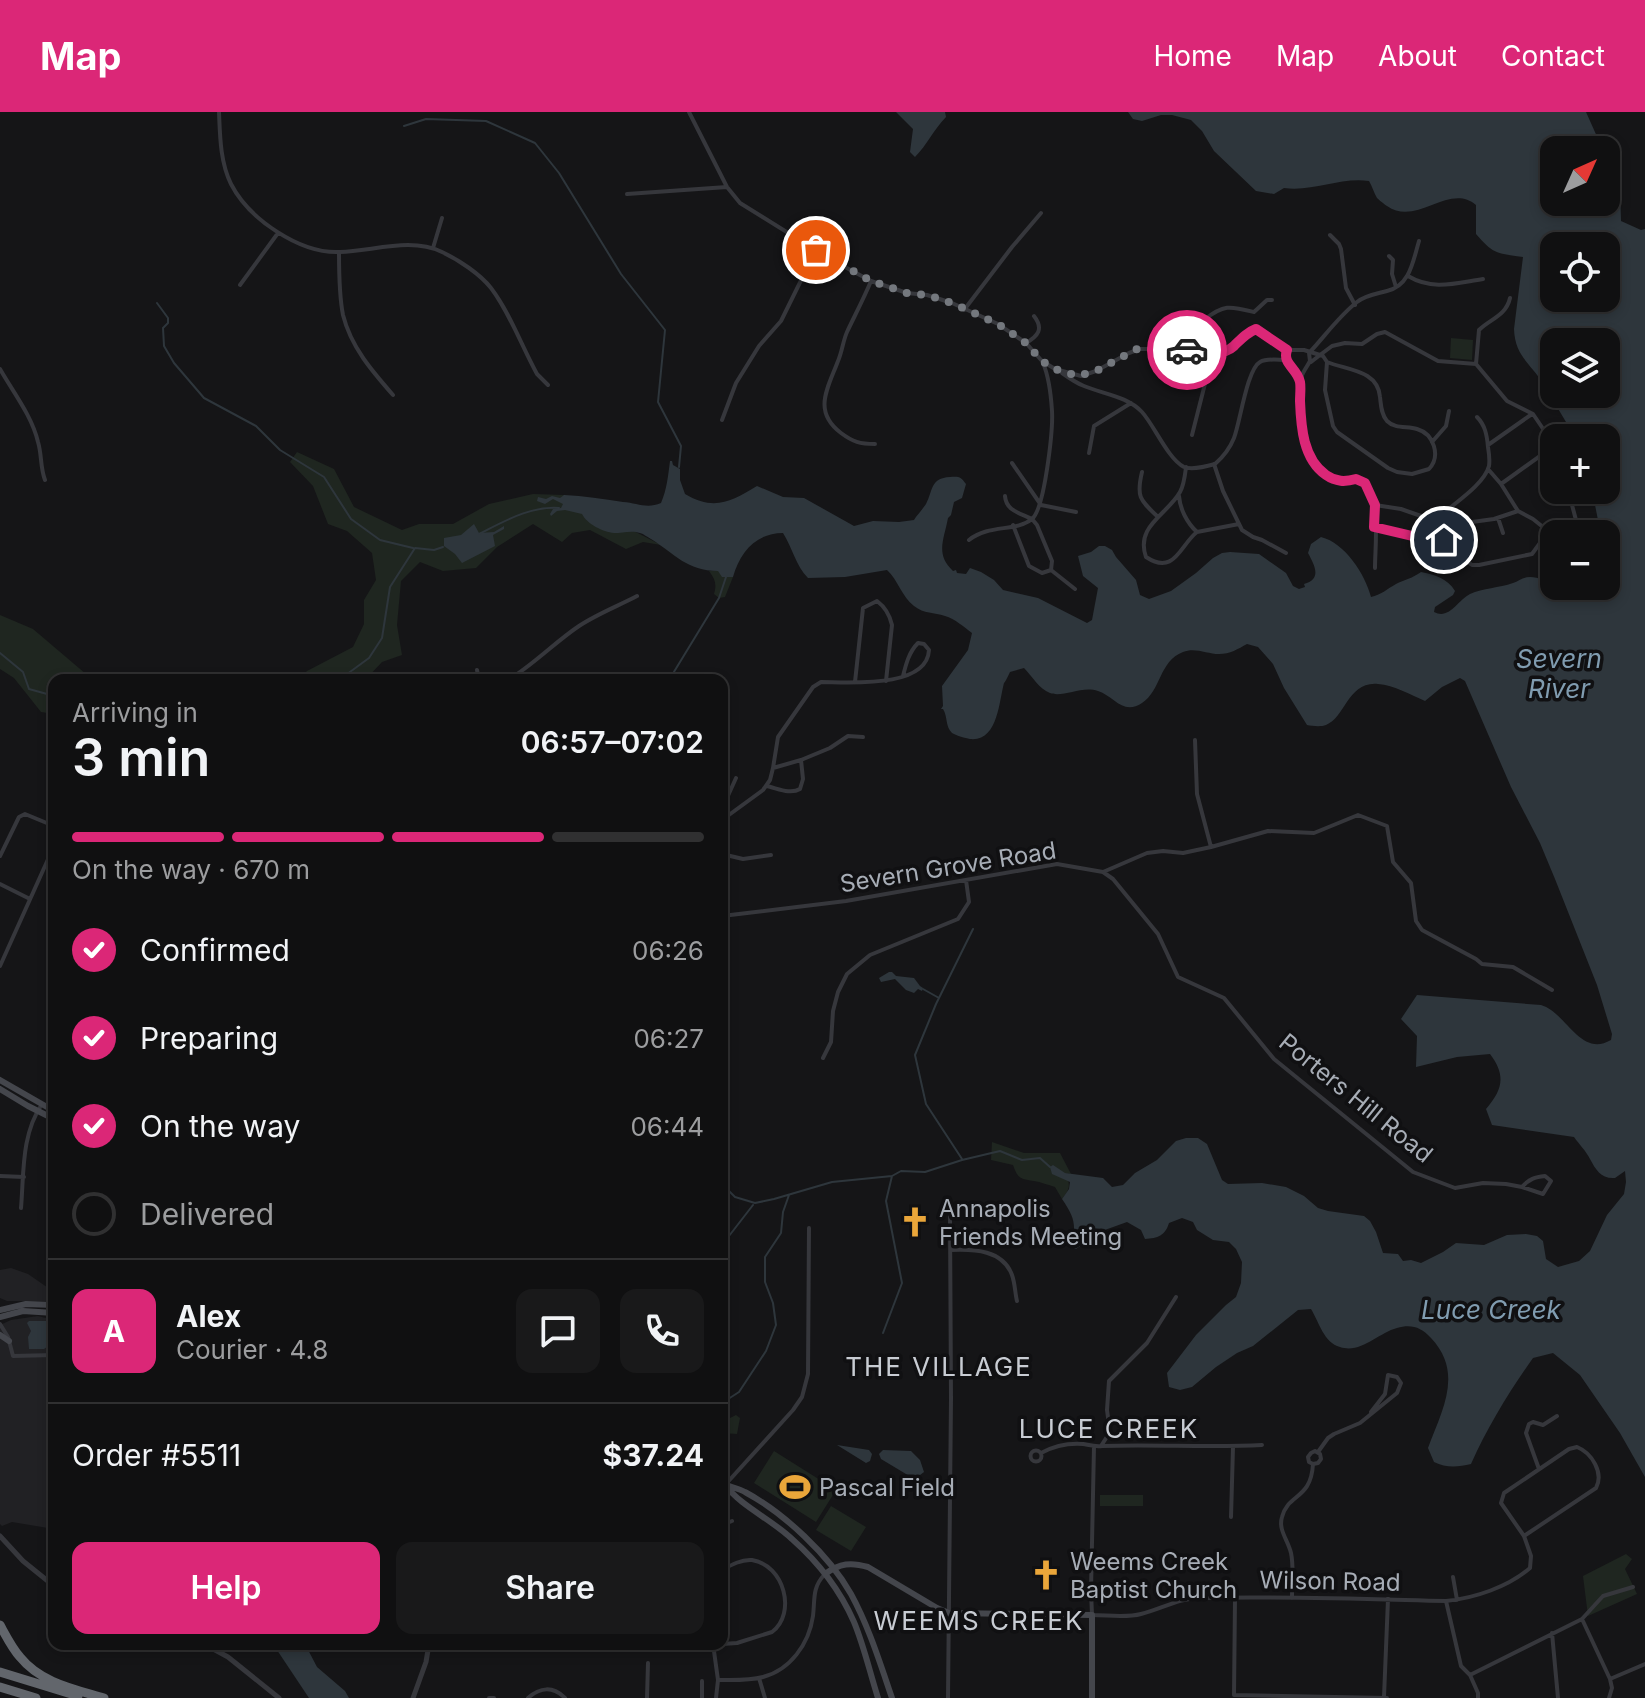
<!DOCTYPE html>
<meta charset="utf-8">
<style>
:root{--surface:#101011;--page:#19191a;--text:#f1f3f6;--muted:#9c9d9f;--line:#303031;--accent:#db2777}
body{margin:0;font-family:Inter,sans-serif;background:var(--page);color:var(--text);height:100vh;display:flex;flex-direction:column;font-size:30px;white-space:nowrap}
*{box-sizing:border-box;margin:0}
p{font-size:26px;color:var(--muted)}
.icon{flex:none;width:44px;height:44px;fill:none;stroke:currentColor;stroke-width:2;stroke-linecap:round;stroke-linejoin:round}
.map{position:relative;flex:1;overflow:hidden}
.panel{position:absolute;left:48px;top:562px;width:680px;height:976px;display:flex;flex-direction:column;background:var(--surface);border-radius:16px;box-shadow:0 4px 12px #0003,0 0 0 2px var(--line)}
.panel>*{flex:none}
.needle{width:52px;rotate:45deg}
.tools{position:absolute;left:1540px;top:24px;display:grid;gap:16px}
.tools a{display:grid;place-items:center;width:80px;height:80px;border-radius:16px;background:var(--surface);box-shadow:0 4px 12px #0003,0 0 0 2px var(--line);font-size:40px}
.pin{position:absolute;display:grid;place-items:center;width:68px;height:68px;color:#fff;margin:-34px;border:4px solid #fff;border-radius:50%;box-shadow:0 2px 8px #0007}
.courier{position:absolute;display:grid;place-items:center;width:80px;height:80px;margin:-40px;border:6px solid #db2777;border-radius:50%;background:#fff;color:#222;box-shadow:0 2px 10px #0007}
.overview em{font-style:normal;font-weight:600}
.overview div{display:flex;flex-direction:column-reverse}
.overview{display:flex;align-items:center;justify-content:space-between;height:136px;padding:0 24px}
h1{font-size:52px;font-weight:600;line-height:60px}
.bar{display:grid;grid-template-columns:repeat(4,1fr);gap:12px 8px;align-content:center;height:96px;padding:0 24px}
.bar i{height:10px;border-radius:6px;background:var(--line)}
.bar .on{background:var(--accent)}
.bar p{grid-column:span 4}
.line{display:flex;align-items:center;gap:20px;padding:0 24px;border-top:2px solid var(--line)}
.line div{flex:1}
.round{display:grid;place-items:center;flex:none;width:84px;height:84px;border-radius:16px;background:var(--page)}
ol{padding:0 24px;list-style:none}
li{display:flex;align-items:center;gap:24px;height:88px}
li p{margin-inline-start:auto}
li .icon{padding:8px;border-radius:50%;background:var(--accent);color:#fff;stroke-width:4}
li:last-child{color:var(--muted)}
li i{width:44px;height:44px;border:4px solid var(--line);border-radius:50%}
.cta{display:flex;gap:16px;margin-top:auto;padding:16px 24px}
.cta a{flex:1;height:92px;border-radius:16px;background:var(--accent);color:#fff;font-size:32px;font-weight:600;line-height:92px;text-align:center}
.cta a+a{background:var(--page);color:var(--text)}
header{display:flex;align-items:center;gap:48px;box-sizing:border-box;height:112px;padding:0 40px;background:var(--accent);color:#fff}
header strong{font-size:38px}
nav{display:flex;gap:44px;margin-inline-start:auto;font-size:28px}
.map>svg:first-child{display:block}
</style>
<header>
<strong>Map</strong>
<nav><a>Home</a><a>Map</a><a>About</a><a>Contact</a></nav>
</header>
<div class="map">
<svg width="1645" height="1586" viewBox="0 0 1645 1586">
<rect width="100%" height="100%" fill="#151517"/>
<path fill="#212124" d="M11,1156L28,1162L54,1180V1189H7L0,1186V1158Z
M38,1204L54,1208V1417L12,1410L2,1414L0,1412V1213L11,1208Z"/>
<path fill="#1f2620" d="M1451,226L1473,228L1472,248L1450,246Z
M297,340L334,357L354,395L402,418L419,412H453L489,392L533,382L564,383L661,433L643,430L626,437L590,418L572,421L562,430L533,412L497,435L476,456L443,459L420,450L401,469L397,513L402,543L382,550L365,568H298L307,559L353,535L364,512V488L376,468L372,441L347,419L328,412L313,374L290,350Z
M709,459H719L723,465H733L725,485L719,486L714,482C717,472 715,467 709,459Z
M0,503L33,517L93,568H54V602L41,600L14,566L0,557Z
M992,1030L1024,1041H1060L1071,1062L1065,1061C1071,1073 1070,1077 1062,1087L1055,1075C1048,1073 1041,1070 1034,1069C1020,1067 1018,1067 1013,1053L991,1048Z
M736,1303L740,1306L737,1322L722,1321V1310Z
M774,1339L836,1378L816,1410L754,1371Z
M1100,1383H1143V1394H1100Z
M831,1394L866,1415L851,1439L816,1418Z
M1626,1442L1632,1447L1625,1457L1637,1482L1588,1504L1583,1464Z"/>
<path fill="#2e363c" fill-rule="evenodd" d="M896,0H945L946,5C934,17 927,33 915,45L910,40L913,17Z
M1128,0H1586L1603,38H1554V90H1606V44L1620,74L1621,109L1641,118L1645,117V1365L1620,1321L1580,1263L1553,1241L1533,1246C1509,1280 1488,1314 1471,1352C1458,1355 1446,1356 1434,1350L1428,1336C1442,1298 1464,1261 1431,1226C1421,1215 1411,1212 1397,1216C1378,1221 1361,1242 1340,1235C1324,1231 1319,1210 1311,1197L1298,1198L1253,1234L1237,1241L1216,1255L1192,1275L1180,1278L1169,1275L1167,1261L1196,1223L1226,1193L1236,1185L1241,1171L1242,1150L1236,1137L1229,1130L1213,1128L1197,1118L1193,1110L1182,1106L1169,1111C1165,1124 1158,1126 1145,1127L1141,1118L1127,1110L1102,1119L1076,1137L1072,1135C1076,1112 1075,1106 1062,1087L1069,1077L1070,1070L1052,1062L1050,1055L1053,1053L1065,1061L1103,1066L1112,1075L1123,1073L1135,1061L1157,1048L1176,1029L1186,1026H1198L1207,1032L1222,1068L1228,1072L1262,1071L1286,1075L1304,1084L1318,1096L1328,1099L1364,1104L1370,1109L1376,1120L1383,1141L1398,1142L1403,1149L1411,1148L1421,1151L1443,1140L1456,1131L1484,1133L1507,1123L1526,1122L1537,1124L1543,1129L1546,1147L1558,1155L1579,1149L1590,1139L1607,1103L1624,1082L1626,1070L1625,1059L1615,1066C1601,1067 1596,1058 1590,1047C1586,1039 1579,1032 1574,1025L1492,1013L1486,997C1503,977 1506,963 1490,942L1457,945L1416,955L1417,924L1401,907L1417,883L1541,893C1566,900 1580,946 1611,928L1612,922L1597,873L1555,767L1540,731L1511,675L1465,569L1460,566L1442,575L1425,589C1411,583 1394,573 1378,572C1348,569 1345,606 1326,613C1321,615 1312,614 1307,613L1284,576L1273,552L1258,535L1247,532C1238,537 1230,542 1219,542C1207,542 1195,535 1183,540C1159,549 1161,579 1142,591C1123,604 1114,584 1098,579C1082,573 1063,586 1050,581C1039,577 1032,564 1024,556L1010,560C1010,560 1005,571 1004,571C999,589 998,630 970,627C965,626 957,624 952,621C945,614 948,605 943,597H941L943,594L942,574L968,538L972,521C964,515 955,507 945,504C934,500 924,502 914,494C902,485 898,468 887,458L845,465L808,466C796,454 792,435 783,421C756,421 740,440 733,465H722L718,459C687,459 675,442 651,427C647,425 644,422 640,421C632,418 622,421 614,421C603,420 587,412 582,402L565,398L557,399L551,404L550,402L553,397L561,396L563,392L553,387L545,392L537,389L538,385L546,387L552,384L560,386L564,383C584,384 603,387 623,390C637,391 647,397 661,391C667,377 668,364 670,349H672L673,353L680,357V368L685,382C714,399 731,390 757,374L783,385L804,386L854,414L873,409L899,410L914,408C917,403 922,398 926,392C933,379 930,366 950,365C959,364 961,365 966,372L962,386L954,390L951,403L948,406C944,428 935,442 953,459L956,458L957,461L966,462L970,456L981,460L994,468L1003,478L1038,486L1087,511L1092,508L1098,476L1083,464L1078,444L1091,440L1099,434H1105L1112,438L1116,445L1136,468L1140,483L1149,487L1171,479L1196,461L1213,446L1222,441L1230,440L1259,442L1286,461L1293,474L1299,477L1305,475L1304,472C1322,467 1315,454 1308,441L1311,432L1321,425C1345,431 1365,462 1371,485C1381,483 1387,477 1396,472C1404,468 1413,466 1421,460C1434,462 1448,467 1455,479L1453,483L1435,495L1434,500C1449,508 1457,489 1470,482C1483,476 1499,476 1513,471C1519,469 1523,465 1530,465C1539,465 1546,469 1554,472V474H1606V422H1593L1598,408L1592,378H1606V326H1576C1564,308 1554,289 1543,271C1530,251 1515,244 1514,217L1523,145C1497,141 1494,143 1476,122V93C1449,70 1417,115 1387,94C1384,92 1379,88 1377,86C1374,81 1372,74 1369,69C1340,65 1313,80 1284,76L1274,82L1256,79L1214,39L1202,19L1191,8L1172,3H1161L1142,9L1133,7ZM1554,134H1606V186H1554ZM1554,230H1606V282H1554Z
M474,412L479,421L494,420L504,414V417L493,423L495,434L462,451L455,442L444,434V426L461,423Z
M889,860H892L896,864L914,866L920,874L923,876L922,879L918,877L914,881L906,878L895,867L881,870L879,866Z
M29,1209H48L54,1217V1230L44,1237H29L28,1225L31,1219L27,1211Z
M837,1333L869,1338L872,1342L870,1349L866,1351Z
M883,1338L911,1339L920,1348L924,1360L920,1363L911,1365L881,1347L879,1342Z
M273,1532H305L317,1555L345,1579L349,1586H309Z"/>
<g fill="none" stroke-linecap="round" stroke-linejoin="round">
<path stroke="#2e363c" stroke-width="2" d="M404,14L426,7L486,9L535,31L559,61L621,162L665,218L658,290L681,334L679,355
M157,191L168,206V211L163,216L164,234L174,251L204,286L256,314L280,338L324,365L351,407L380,428L413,436
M479,422C505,409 530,394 559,396
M0,541L23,560L29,577L47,582L54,580
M339,568L369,546L382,526L390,475L415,436L434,438L443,435
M669,568L719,486L726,465
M923,877L939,886
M962,1047L926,992L915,943L936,892L973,817
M722,1072L735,1085L755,1091L774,1087L832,1070L892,1064L901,1059L925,1060L962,1048L1000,1039L1022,1048L1040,1046L1050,1055
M722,1133L753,1093
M883,1221L902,1171L886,1089L892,1064
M722,1291L739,1280L766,1239L776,1213L773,1191L765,1170V1145L781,1121L783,1100L789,1083"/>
<path stroke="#36373c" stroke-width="4" d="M219,0C220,23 220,50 231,72C249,107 300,142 340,140C373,139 411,125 442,140C459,148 480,162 491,176C510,201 522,235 537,262L548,273
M689,0L727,75L740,91L830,147L871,169L907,181L927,183L952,191L998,212L1026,231L1042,249L1055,257L1081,264L1096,259L1129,241L1140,237H1173L1221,240L1231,237L1245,223L1251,218L1256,217L1287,238
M627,82L727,75
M1330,123L1339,132L1341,137L1346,176L1355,193
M433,136L442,106
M339,140C339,161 339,183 343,203C351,235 372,259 393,283
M1389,144L1393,148L1392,162L1396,175
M1408,164C1433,179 1456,171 1483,167
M871,169C864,186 855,203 847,220C843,229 842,240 838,249C828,276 812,299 841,321C853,330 860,332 875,332
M240,173L278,121
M964,198L1012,135L1041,101
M1026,231C1038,224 1044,217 1034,204
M1191,238C1192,225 1194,217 1204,208C1224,192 1230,194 1254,200L1267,188H1272
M1287,238H1304L1320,243L1311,250
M1287,238L1285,248L1296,258L1300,270
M1309,241L1310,249C1307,255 1303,259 1301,266C1296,286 1302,329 1311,347C1315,354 1322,361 1329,365C1339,371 1349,367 1360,367C1382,382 1375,431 1375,456
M1309,241C1325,224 1339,204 1357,190C1366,183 1376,182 1387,179C1410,174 1413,149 1419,129
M1327,250L1325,278L1333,314L1337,320L1388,356L1397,360L1412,362L1429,357C1441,344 1434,322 1417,317C1407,314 1395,317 1387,309C1381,302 1381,293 1380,285C1378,258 1347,258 1327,250L1323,244L1320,243L1332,234L1345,231L1362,232L1377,222L1385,220L1438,249L1476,252L1507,289L1533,302L1554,333
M1476,252L1479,218C1490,207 1506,204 1510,186
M0,257C13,280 32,304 38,330C42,343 40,355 45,368
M1062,261C1069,266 1076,271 1084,274C1103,282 1127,284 1142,300C1154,313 1168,347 1184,355C1192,358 1208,354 1215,352C1223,345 1230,336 1234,326C1240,311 1247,257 1260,250C1267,246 1278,248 1285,248
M722,308L736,271L759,234L781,209L816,138
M1192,323L1209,256L1211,240
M1432,330L1446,314L1449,299
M1488,333L1532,302
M1089,341L1094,314L1131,291
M1012,351L1041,393
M1214,352L1223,379L1242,418L1253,425L1262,428L1286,441
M1186,355C1185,363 1184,373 1180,380C1167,403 1135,414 1146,445C1175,464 1180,433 1197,420L1239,412
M1488,357L1501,372L1518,399
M1142,360C1136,385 1140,388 1158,405
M1501,372L1554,334
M1568,378L1576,408L1572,422
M1005,384C1006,399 1020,401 1032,407
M1179,384C1180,397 1187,411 1197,420
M1041,393L1076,400
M1375,393L1401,397L1424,405L1472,410L1494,407L1518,399L1533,407L1554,424
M1439,405C1453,392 1484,373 1489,354C1490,348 1489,341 1488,335C1487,323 1485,313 1477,305
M1498,406L1503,421
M1032,407L1037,413L1052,449L1051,458
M1013,413L1029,454L1042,461L1051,458
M1376,415L1430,427L1448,429L1454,433L1463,446L1472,453H1479L1532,442L1548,420
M969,428C989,412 1016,420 1032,407C1045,396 1053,317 1052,299C1051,283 1049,265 1043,251
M1051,458L1075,477
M477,558L479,568
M508,568C532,554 555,530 579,514C597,502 618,494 637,484
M855,570L863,496L877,489C885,495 890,504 892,513L886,569
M1195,628L1197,682L1211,735
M773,656L801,648L830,636L848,624L863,625
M766,674C777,676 790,683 800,677L803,667L801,648
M722,697L736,666
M722,708L763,678L770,668L773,656L778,625L813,575L821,570C848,570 927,577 929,538L924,532L918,531C909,540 906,552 903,564
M722,742L743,747L771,743
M0,744L19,705L25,702L54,714
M1103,760L1113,767L1158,822L1178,865L1224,886L1274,947L1413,1060L1455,1076L1483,1071L1506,1072L1522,1075L1543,1082L1551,1069L1545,1064C1535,1065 1529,1067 1522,1075
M0,772L30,787
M722,804L846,789L1057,752L1103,760L1147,741L1163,739L1183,741L1211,735L1268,719L1314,721L1358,703L1387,714L1393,750L1411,771L1416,809L1422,818L1476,847L1482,852L1513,855L1552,878
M0,854L54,734
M823,946L831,930L833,899L838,880L847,862L870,843L958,807L969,790L966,768
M0,1064L24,1065
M21,1096C24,1061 21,1023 42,992
M951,1138C974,1137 1003,1138 1012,1163C1015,1171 1015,1181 1017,1189
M0,1212L8,1225L13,1244L54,1243
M1094,1334L1091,1479L1092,1503C1108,1503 1126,1506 1141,1502C1161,1497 1179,1486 1200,1486C1282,1484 1364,1487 1446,1489C1475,1486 1508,1475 1530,1456L1531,1444L1524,1424
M1101,1334L1110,1320L1107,1298L1109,1269L1147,1231L1176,1185
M1577,1335C1592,1341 1604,1361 1596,1376L1524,1424L1501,1391L1504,1381L1569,1337Z
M1030.5 1344a5.5 5.5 0 1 1 11 0a5.5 5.5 0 1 1-11 0Z
M1318,1340L1328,1326L1334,1322L1360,1311L1397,1281L1401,1271L1397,1265L1388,1263L1385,1282L1371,1300
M1041,1341C1054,1334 1069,1331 1083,1332C1089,1333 1095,1335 1102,1334C1155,1332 1209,1336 1262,1333
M1539,1357L1526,1321L1529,1312L1533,1310L1543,1313L1557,1304
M725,1373L793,1298L802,1285L808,1262L809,1116
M1231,1405L1233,1335
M722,1413L732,1409
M722,1458C731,1453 742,1447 752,1448C784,1453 797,1501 772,1520L737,1531L722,1532
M1453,1465L1457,1488
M1292,1486C1292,1471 1294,1455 1291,1441C1288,1428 1278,1418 1282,1405C1288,1381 1311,1388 1313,1352L1309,1350L1308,1345L1311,1341L1315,1339L1320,1342L1321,1347L1318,1351L1313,1352
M1235,1487L1234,1583L1387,1586
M1446,1489L1461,1554L1470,1563L1478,1581V1586
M1582,1507L1610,1567L1612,1576L1609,1586
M1552,1521L1558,1586
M713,1532L718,1568L716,1586
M1470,1563L1582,1507L1603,1484L1633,1475
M759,1566L765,1586
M1610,1567L1645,1552
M718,1568C733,1568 748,1569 763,1565C790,1558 809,1532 813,1504C815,1488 812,1476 824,1463
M1384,1585L1388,1487
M489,1586H494
M528,1586C540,1575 553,1574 565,1586
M647,1586L648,1551
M702,1586V1569
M948,1586L951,1287L950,1103"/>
<path stroke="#36373c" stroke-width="5" d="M0,1424L23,1449L54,1474
M204,1532L228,1545L279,1586
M413,1586L426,1550L429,1532"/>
<path stroke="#44464c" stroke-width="6" d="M0,968L54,999
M0,977L28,994L54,1007
M0,1198L26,1192L54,1193
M0,1205L23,1199L54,1201
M0,1223L9,1229
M722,1371C729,1375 738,1376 745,1380C784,1401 829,1443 851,1482C869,1515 880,1551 892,1586
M725,1373C742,1395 771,1407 792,1427C818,1450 840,1478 854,1510C864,1534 870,1561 878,1586
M825,1462C840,1451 851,1450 868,1455L937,1496L949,1501L1092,1503V1586"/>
<path stroke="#62666c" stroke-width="9" d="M0,1513C6,1524 12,1536 20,1545C41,1571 74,1577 104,1586
M0,1560L78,1584
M0,1575L36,1586"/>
</g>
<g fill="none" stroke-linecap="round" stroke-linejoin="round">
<path stroke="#74787e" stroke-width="8" stroke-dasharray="0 14.4" d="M816,138L871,169L907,181L927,183L952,191L998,212L1026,231L1042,249L1055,257L1078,264L1096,259L1137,237L1187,238"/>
<path stroke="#db2777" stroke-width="10" d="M1187,238C1202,240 1222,245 1234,234C1241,227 1246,221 1256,217L1287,238C1282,252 1297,256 1300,270C1301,275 1300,283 1300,289C1301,315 1303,347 1326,363C1336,370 1345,370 1356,367L1365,371L1375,393L1374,415L1425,427L1444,428"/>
</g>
<defs>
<g id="church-bare" transform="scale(2.4)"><path d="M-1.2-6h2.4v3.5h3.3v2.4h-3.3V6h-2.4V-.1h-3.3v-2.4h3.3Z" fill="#eaa63a" stroke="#101012" stroke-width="2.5" paint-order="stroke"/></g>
<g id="stadium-bare" transform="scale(2.4)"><path d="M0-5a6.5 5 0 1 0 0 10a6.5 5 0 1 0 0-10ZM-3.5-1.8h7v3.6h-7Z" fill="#eaa63a" stroke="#101012" stroke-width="2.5" paint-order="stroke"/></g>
</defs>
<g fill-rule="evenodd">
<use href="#church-bare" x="915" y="1110"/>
<use href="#stadium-bare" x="795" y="1375"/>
<use href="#church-bare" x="1046" y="1463"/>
</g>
<g text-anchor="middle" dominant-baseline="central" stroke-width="7" stroke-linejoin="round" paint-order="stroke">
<g font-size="24" fill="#a7adb6" stroke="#101012">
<text transform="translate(948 755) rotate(-9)">Severn Grove Road</text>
<text transform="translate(1356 986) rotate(39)">Porters Hill Road</text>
<text transform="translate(1330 1469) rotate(1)">Wilson Road</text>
</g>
<g font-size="24" fill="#a7adb6" stroke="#101012" text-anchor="start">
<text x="939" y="1096">Annapolis<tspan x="939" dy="28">Friends Meeting</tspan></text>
<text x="819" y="1375">Pascal Field</text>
<text x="1070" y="1449">Weems Creek<tspan x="1070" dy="28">Baptist Church</tspan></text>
</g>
<g font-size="26" font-style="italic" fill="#809cb0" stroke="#101012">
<text x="1559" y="546">Severn<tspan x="1559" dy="30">River</tspan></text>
<text x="1491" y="1197">Luce Creek</text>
</g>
<g font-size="26" letter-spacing="2" fill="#c8ccd3" stroke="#101012">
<text x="939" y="1254">THE VILLAGE</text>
<text x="1109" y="1316">LUCE CREEK</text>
<text x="979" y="1508">WEEMS CREEK</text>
</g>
</g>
</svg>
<div class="tools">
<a><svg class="needle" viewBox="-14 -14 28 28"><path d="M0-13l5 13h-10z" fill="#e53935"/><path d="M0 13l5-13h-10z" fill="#9c9d9f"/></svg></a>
<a><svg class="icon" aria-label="locate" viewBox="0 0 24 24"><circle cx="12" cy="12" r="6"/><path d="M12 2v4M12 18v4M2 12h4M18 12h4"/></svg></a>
<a><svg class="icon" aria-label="layers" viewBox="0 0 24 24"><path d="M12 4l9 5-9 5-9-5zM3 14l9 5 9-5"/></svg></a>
<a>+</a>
<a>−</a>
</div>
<div class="pin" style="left:816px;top:138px;background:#ea580c"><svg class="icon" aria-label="bag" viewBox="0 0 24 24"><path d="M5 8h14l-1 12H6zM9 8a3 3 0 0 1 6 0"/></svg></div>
<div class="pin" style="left:1444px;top:428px;background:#1f2937"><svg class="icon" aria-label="home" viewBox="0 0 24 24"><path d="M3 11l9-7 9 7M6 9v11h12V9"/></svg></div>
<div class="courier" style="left:1187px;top:238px"><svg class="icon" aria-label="car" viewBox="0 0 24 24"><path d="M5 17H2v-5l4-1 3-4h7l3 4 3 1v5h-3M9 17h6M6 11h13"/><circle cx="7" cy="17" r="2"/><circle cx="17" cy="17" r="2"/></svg></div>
<section class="panel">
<div class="overview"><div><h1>3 min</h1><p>Arriving in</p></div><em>06:57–07:02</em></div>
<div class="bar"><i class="on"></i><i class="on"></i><i class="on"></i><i></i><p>On the way · 670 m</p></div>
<ol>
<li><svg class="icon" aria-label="check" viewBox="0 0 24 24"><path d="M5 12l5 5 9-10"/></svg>Confirmed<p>06:26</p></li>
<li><svg class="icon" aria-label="check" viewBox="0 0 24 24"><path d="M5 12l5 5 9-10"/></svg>Preparing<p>06:27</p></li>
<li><svg class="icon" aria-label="check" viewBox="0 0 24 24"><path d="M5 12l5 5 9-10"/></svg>On the way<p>06:44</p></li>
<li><i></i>Delivered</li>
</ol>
<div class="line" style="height:144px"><b class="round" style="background:var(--accent);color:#fff">A</b><div><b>Alex</b><p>Courier · 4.8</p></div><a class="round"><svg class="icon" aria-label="chat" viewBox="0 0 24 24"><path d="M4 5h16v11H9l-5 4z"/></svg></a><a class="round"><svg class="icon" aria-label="phone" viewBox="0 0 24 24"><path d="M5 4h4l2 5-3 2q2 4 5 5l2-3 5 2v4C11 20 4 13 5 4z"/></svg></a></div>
<div class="line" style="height:104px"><div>Order #5511</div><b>$37.24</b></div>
<div class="cta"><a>Help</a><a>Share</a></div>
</section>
</div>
